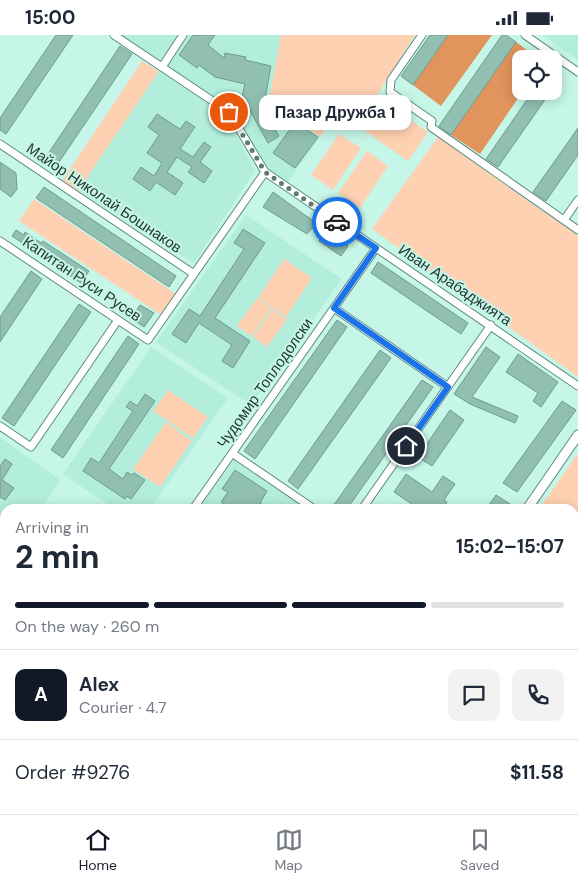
<!DOCTYPE html>
<meta charset="utf-8">
<style>
:root{--surface:#fff;--page:#f2f2f3;--text:#1f2937;--muted:#747a83;--line:#e0e1e3;--accent:#111827}
body{margin:0;font-family:"DM Sans",sans-serif;background:var(--page);color:var(--text);height:100vh;display:flex;flex-direction:column;font-size:19px;white-space:nowrap}
*{box-sizing:border-box;margin:0}
p{font-size:16px;color:var(--muted)}
.icon{flex:none;width:28px;height:28px;fill:none;stroke:currentColor;stroke-width:2;stroke-linecap:round;stroke-linejoin:round}
.map{position:relative;flex:1;overflow:hidden}
.panel{position:absolute;left:0px;top:469px;width:579px;height:311px;display:flex;flex-direction:column;background:var(--surface);border-radius:15px 15px 0 0;box-shadow:0 2px 12px #0003}
.panel>*{flex:none}
.fabs{position:absolute;left:512px;top:15px;display:grid;gap:10px}
.fabs a{display:grid;place-items:center;width:50px;height:50px;border-radius:10px;background:var(--surface);box-shadow:0 2px 12px #0003;font-size:25px}
.pin{position:absolute;display:grid;place-items:center;width:42px;height:42px;color:#fff;margin:-21px;border:2px solid #fff;border-radius:50%;box-shadow:0 1px 5px #0007}
.courier{position:absolute;display:grid;place-items:center;width:50px;height:50px;margin:-25px;border:4px solid #1a73e8;border-radius:50%;background:#fff;color:#222;box-shadow:0 1px 6px #0007}
.bubble{position:absolute;height:35px;border-radius:10px;background:var(--surface);box-shadow:0 2px 12px #0003;font-size:16px;font-weight:700;line-height:35px;text-align:center}
.head em{font-style:normal;font-weight:700}
.head div{display:flex;flex-direction:column-reverse}
.head{display:flex;align-items:center;justify-content:space-between;height:85px;padding:0 15px}
h1{font-size:32px;font-weight:700;line-height:38px}
.bar{display:grid;grid-template-columns:repeat(4,1fr);gap:8px 5px;align-content:center;height:60px;padding:0 15px}
.bar i{height:6px;border-radius:4px;background:var(--line)}
.bar .on{background:var(--accent)}
.bar p{grid-column:span 4}
.line{display:flex;align-items:center;gap:12px;padding:0 15px;border-top:1px solid var(--line)}
.line div{flex:1}
.round{display:grid;place-items:center;flex:none;width:52px;height:52px;border-radius:10px;background:var(--page)}
.status{display:flex;justify-content:space-between;align-items:center;height:35px;padding:0 25px;background:var(--surface);direction:ltr}
.status svg{height:14px;fill:currentColor}
.menu{display:flex;justify-content:space-around;align-items:center;height:70px;border-top:1px solid var(--line);background:var(--surface);font-size:14px;color:var(--muted)}
.menu a{display:grid;justify-items:center;gap:2px}
.menu .on{color:var(--accent)}
.map>svg:first-child{display:block}
</style>
<div class="status"><b>15:00</b><svg viewBox="0 0 49 12"><path d="M0 12V9h3v3zM5 12V6h3v6zM10 12V3h3v9zM15 12V0h3v12zM26 1h20v11H26zM47 4h2v5h-2z"/></svg></div>
<div class="map">
<svg width="578" height="779" viewBox="0 0 578 779">
<rect width="100%" height="100%" fill="#c5f6e8"/>
<path fill="#b3eedd" d="M114,0H281L269,66L320,102L285,151L265,137L229,77Z
M543,0H578V25Z
M159,36L227,81L255,136L194,228L78,156Z
M246,180L342,244L251,370L156,307Z
M151,312L228,363L150,474H115L63,439Z
M0,402L60,445L41,474H5V528L0,535Z
M235,423L301,469L298,474H199Z
M5,577V720L0,728V585Z"/>
<path fill="#fed1b3" d="M281,0H415L376,62L428,97L408,126L338,77L320,102L269,66Z
M142,26L159,36L78,156L62,146Z
M339,99L361,113L333,155L311,140Z
M438,102L578,201V342L372,194Z
M367,116L388,131L360,173L338,158Z
M34,164L179,261L164,282L19,186Z
M284,224L312,243L286,282L258,263Z
M257,263L271,273L252,301L237,291Z
M272,274L287,284L267,312L253,302Z
M168,355L208,382L193,403L153,376Z
M166,387L192,406L160,452L133,434Z
M578,418V779H371L373,775H574V474H539Z"/>
<path fill="#e1945c" d="M448,0H492L441,71L413,50Z
M516,7L539,24H521L523,56L480,119L451,100Z"/>
<path fill="#ce7598" d="M574,562H578V779H538L532,775H574Z"/>
<path fill="#91c0b3" stroke="#6e9c8f" d="M56,0H73L6,99L0,95V83Z
M193,0H215L208,10L224,23L225,18L246,22L245,25L271,31L263,75L279,101L268,108L247,70L236,68L237,61L242,62L245,49L215,42L199,30L197,33L179,20Z
M430,0H448L413,50L401,41Z
M502,0H506L516,7L451,100L439,91Z
M120,11L132,19L55,133L44,125Z
M533,56H551L498,132L486,124Z
M157,79L180,94L186,86L195,92L180,114L193,122L204,107L211,112L200,127L212,136L204,148L188,137L192,132L177,122L167,137L183,148L175,160L156,147L150,156L133,144L141,132L154,141L162,128L147,118L159,100L148,92Z
M295,87L318,102L295,133L273,118Z
M578,93V120L546,166L533,157Z
M0,127L16,138L17,154L11,162L0,154Z
M44,152L176,241L169,252L36,163Z
M273,157L348,211L341,221L319,206L322,201L312,193L307,199L263,172Z
M243,194L265,208L215,283L250,306L233,333L222,326L232,310L199,288L186,308L172,299L189,274L200,281L244,214L234,208Z
M16,195L24,200L25,197L41,208L43,206L89,236L81,248L12,201Z
M378,227L468,288L461,299L371,238Z
M31,236L42,244L0,307V282Z
M79,269L91,277L14,391L2,383Z
M140,270L154,278L144,292L131,283Z
M337,285L347,292L255,424L244,416Z
M128,301L139,309L63,423L51,415Z
M486,312L500,322L472,362L518,381L515,388L470,369L454,359Z
M380,315L391,323L298,454L288,446Z
M518,319L558,347L541,372L533,366L538,358L506,337Z
M422,345L433,352L347,474H331Z
M145,359L155,366L109,434L123,444L127,437L132,440L134,438L145,445L131,464L127,461L125,464L83,436L91,423L99,428L133,376L126,372L130,366L137,371Z
M562,366L576,375L517,457L503,448Z
M450,375L464,385L432,431L418,422Z
M5,424L12,429L2,445L14,453L5,465L0,462V431Z
M235,435L267,456L260,468L269,474H231L221,467L228,457L222,454Z
M406,439L432,457L443,441L455,449L444,465L447,467L443,474H419L394,457Z
M496,460L510,469L506,474H486Z"/>
<g fill="none" stroke-linecap="round" stroke-linejoin="round">
<g stroke="#5e8b7f" stroke-width="9">
<path id="minor" d="M114,0L229,77L265,137L578,351
M422,0L391,45L390,57L432,86L431,92L578,195
M525,0L578,37
M162,32L183,0
M0,109L194,239
M564,185L578,165
M0,206L148,305L265,137
M334,273L448,352
M0,391L31,412L118,285
M232,418L314,474
M193,474L376,213
M362,474L491,290
M0,552L5,555
M0,749L5,742
M0,753L5,756
M32,775L37,779
M315,775L320,779"/>
</g>
<g stroke="#5e8b7f" stroke-width="11">
<path id="tertiary" d="M527,474L578,400
M358,779L360,775"/>
</g>
<use href="#minor" stroke="#fff" stroke-width="7"/>
<use href="#tertiary" stroke="#fff" stroke-width="9"/>
</g>
<g fill="none" stroke-linecap="round" stroke-linejoin="round">
<path stroke="#5c7a72" stroke-width="5" stroke-dasharray="0 9" d="M229,77L265,137L337,187"/>
<path stroke="#1a73e8" stroke-width="6" d="M337,187L376,213L334,273L448,352L406,411"/>
</g>
<g text-anchor="middle" dominant-baseline="central" stroke-width="4" stroke-linejoin="round" paint-order="stroke">
<g font-size="15" fill="#243832" stroke="#c5f6e8">
<text transform="translate(104 163) rotate(34)">Майор Николай Бошнаков</text>
<text transform="translate(82 244) rotate(34)">Капитан Руси Русев</text>
<text transform="translate(455 250) rotate(34)">Иван Арабаджията</text>
<text transform="translate(265 348) rotate(-55)">Чудомир Топлодолски</text>
</g>
</g>
</svg>
<div class="fabs">
<a><svg class="icon" aria-label="locate" viewBox="0 0 24 24"><circle cx="12" cy="12" r="6"/><path d="M12 2v4M12 18v4M2 12h4M18 12h4"/></svg></a>
</div>
<div class="pin" style="left:229px;top:77px;background:#ea580c"><svg class="icon" aria-label="bag" viewBox="0 0 24 24"><path d="M5 8h14l-1 12H6zM9 8a3 3 0 0 1 6 0"/></svg></div>
<div class="pin" style="left:406px;top:411px;background:#1f2937"><svg class="icon" aria-label="home" viewBox="0 0 24 24"><path d="M3 11l9-7 9 7M6 9v11h12V9"/></svg></div>
<div class="courier" style="left:337px;top:187px"><svg class="icon" aria-label="car" viewBox="0 0 24 24"><path d="M5 17H2v-5l4-1 3-4h7l3 4 3 1v5h-3M9 17h6M6 11h13"/><circle cx="7" cy="17" r="2"/><circle cx="17" cy="17" r="2"/></svg></div>
<div class="bubble" style="left:259px;top:60px;width:152px">Пазар Дружба 1</div>
<section class="panel">
<div class="head"><div><h1>2 min</h1><p>Arriving in</p></div><em>15:02–15:07</em></div>
<div class="bar"><i class="on"></i><i class="on"></i><i class="on"></i><i></i><p>On the way · 260 m</p></div>
<div class="line" style="height:90px"><b class="round" style="background:var(--accent);color:#fff">A</b><div><b>Alex</b><p>Courier · 4.7</p></div><a class="round"><svg class="icon" aria-label="chat" viewBox="0 0 24 24"><path d="M4 5h16v11H9l-5 4z"/></svg></a><a class="round"><svg class="icon" aria-label="phone" viewBox="0 0 24 24"><path d="M5 4h4l2 5-3 2q2 4 5 5l2-3 5 2v4C11 20 4 13 5 4z"/></svg></a></div>
<div class="line" style="height:65px"><div>Order #9276</div><b>$11.58</b></div>
</section>
</div>
<nav class="menu">
<a class="on"><svg class="icon" aria-label="home" viewBox="0 0 24 24"><path d="M3 11l9-7 9 7M6 9v11h12V9"/></svg>Home</a>
<a><svg class="icon" aria-label="map" viewBox="0 0 24 24"><path d="M3 6l6-2 6 2 6-2v14l-6 2-6-2-6 2zM9 4v14M15 6v14"/></svg>Map</a>
<a><svg class="icon" aria-label="saved" viewBox="0 0 24 24"><path d="M7 4h10v16l-5-4-5 4z"/></svg>Saved</a>
</nav>
